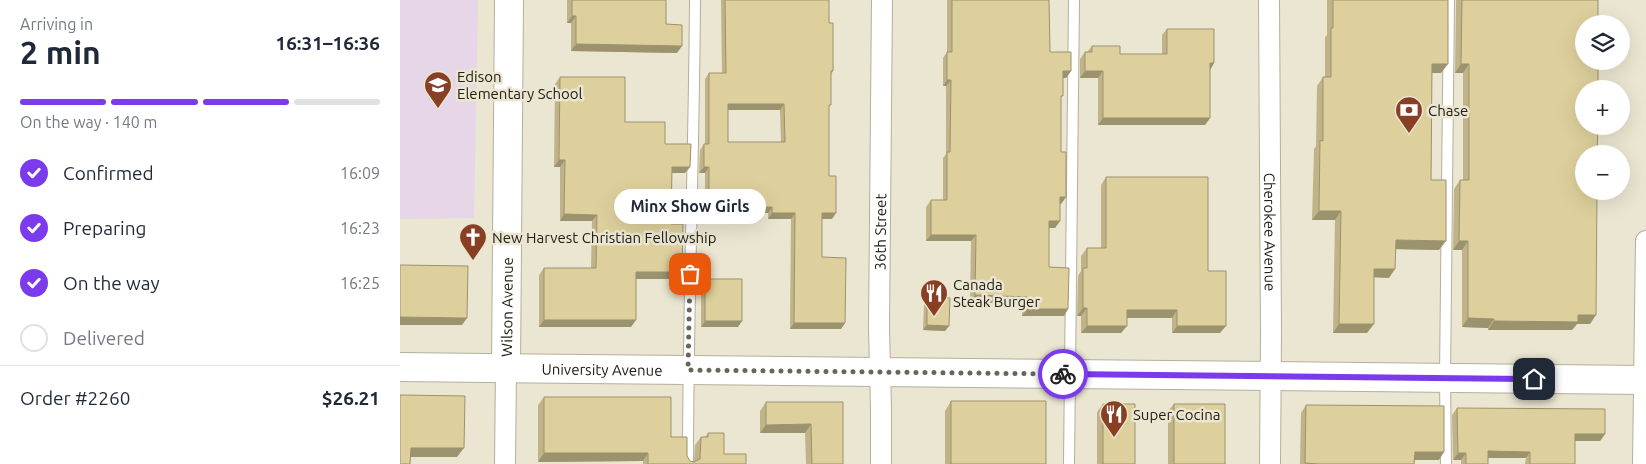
<!DOCTYPE html>
<meta charset="utf-8">
<style>
:root{--surface:#fff;--page:#f6f6f7;--text:#1f2937;--muted:#747a83;--line:#e0e1e3;--accent:#7c3aed}
body{margin:0;font-family:Ubuntu,sans-serif;background:var(--page);color:var(--text);height:100vh;display:flex;flex-direction:column;font-size:19px;white-space:nowrap}
*{box-sizing:border-box;margin:0}
p{font-size:16px;color:var(--muted)}
.icon{flex:none;width:28px;height:28px;fill:none;stroke:currentColor;stroke-width:2;stroke-linecap:round;stroke-linejoin:round}
.map{position:relative;flex:1;overflow:hidden}
.sheet{display:flex;flex-direction:column;background:var(--surface);width:400px}
.sheet>*{flex:none}
.buttons{position:absolute;left:1175px;top:15px;display:grid;gap:10px}
.buttons a{display:grid;place-items:center;width:55px;height:55px;border-radius:50%;background:var(--surface);box-shadow:0 5px 20px #0002;font-size:25px}
.pin{position:absolute;display:grid;place-items:center;width:42px;height:42px;color:#fff;margin:-21px;border-radius:10px;box-shadow:0 2px 8px #0006}
.courier{position:absolute;display:grid;place-items:center;width:50px;height:50px;margin:-25px;border:4px solid #7c3aed;border-radius:50%;background:#fff;color:#222;box-shadow:0 1px 6px #0007}
.bubble{position:absolute;height:35px;border-radius:18px;background:var(--surface);box-shadow:0 5px 20px #0002;font-size:16px;font-weight:600;line-height:35px;text-align:center}
.summary em{font-style:normal;font-weight:600}
.summary div{display:flex;flex-direction:column-reverse}
.summary{display:flex;align-items:center;justify-content:space-between;height:85px;padding:0 20px}
h1{font-size:32px;font-weight:600;line-height:38px}
.bar{display:grid;grid-template-columns:repeat(4,1fr);gap:8px 5px;align-content:center;height:60px;padding:0 20px}
.bar i{height:6px;border-radius:4px;background:var(--line)}
.bar .current{background:var(--accent)}
.bar p{grid-column:span 4}
.line{display:flex;align-items:center;gap:12px;padding:0 20px;border-top:1px solid var(--line)}
.line div{flex:1}
ol{padding:0 20px;list-style:none}
li{display:flex;align-items:center;gap:15px;height:55px}
li p{margin-inline-start:auto}
li .icon{padding:5px;border-radius:50%;background:var(--accent);color:#fff;stroke-width:4}
li:last-child{color:var(--muted)}
li i{width:28px;height:28px;border:2px solid var(--line);border-radius:50%}
main{display:flex;flex:1;min-height:0}
.map>svg:first-child{display:block}
</style>
<main>
<section class="sheet">
<div class="summary"><div><h1>2 min</h1><p>Arriving in</p></div><em>16:31–16:36</em></div>
<div class="bar"><i class="current"></i><i class="current"></i><i class="current"></i><i></i><p>On the way · 140 m</p></div>
<ol>
<li><svg class="icon" aria-label="check" viewBox="0 0 24 24"><path d="M5 12l5 5 9-10"/></svg>Confirmed<p>16:09</p></li>
<li><svg class="icon" aria-label="check" viewBox="0 0 24 24"><path d="M5 12l5 5 9-10"/></svg>Preparing<p>16:23</p></li>
<li><svg class="icon" aria-label="check" viewBox="0 0 24 24"><path d="M5 12l5 5 9-10"/></svg>On the way<p>16:25</p></li>
<li><i></i>Delivered</li>
</ol>
<div class="line" style="height:65px"><div>Order #2260</div><b>$26.21</b></div>
</section>
<div class="map">
<svg width="1246" height="464" viewBox="0 0 1246 464">
<rect width="100%" height="100%" fill="#ebe6d1"/>
<path fill="#e6d6e7" d="M0,0H78L74,218L0,219Z"/>
<g fill="none" stroke-linecap="round" stroke-linejoin="round">
<g stroke="#b4af9b" stroke-width="12">
<path id="lane" d="M288,464C288,309 294,155 295,0
M669,464L674,0
M1046,464L1045,378L1049,0"/>
</g>
<g stroke="#b4af9b" stroke-width="22">
<g id="street">
<path id="s1" d="M869,0L871,332L870,464"/>
<path d="M105,464L106,368"/>
<path id="s2" d="M481,464V409L479,328L482,0"/>
<path d="M1243,464L1246,241"/>
</g>
</g>
<g stroke="#b4af9b" stroke-width="30">
<g id="secondary">
<path id="s3" d="M106,368L109,0"/>
</g>
</g>
<g stroke="#b4af9b" stroke-width="30">
<g id="primary">
<path id="s4" d="M0,367L1246,380"/>
</g>
</g>
<use href="#lane" stroke="#fff" stroke-width="10"/>
<use href="#street" stroke="#fff" stroke-width="20"/>
<use href="#secondary" stroke="#fff" stroke-width="28"/>
<use href="#primary" stroke="#fff" stroke-width="28"/>
</g>
<path fill="#bfb387" fill-rule="evenodd" d="M167,0H266V24L277,53L171,51V23H167Z
M321,0H429V23L433,71L431,75L429,108V176L432,219H422V257L445,323L441,329H390L391,219H368V213H305V173H299L300,150L304,144H305V79L309,73H322ZM328,110H380L381,142H328Z
M547,0H649L650,52L671,71L666,78H663L661,99V152L666,197L661,204H660V221L655,228H649V267L668,309L664,316H622V304L570,302L571,241H526V207L531,200H543V158L546,154V86H543V58L547,52Z
M927,0H1048L1041,73H1032L1031,180L1039,250L996,249L989,278L974,277L967,333H933L935,220H912L914,149L916,146L917,86L923,77H925V37L927,35Z
M1056,0H1198L1190,324H1177L1172,330H1088V328L1062,327V250H1053L1054,189L1060,180H1063V73H1055Z
M767,29L814,63L810,70V118L805,125H698V78H680V59L685,52H687L692,46L720,54H762V35Z
M160,77L225,122L265,144L290,167L285,173H272L271,224L282,272L278,279H236L231,327H139V275L144,268H191L192,221H160V167H154L155,84Z
M706,177L808,271L820,333H772V318H727L721,333H681V316H677L678,276L681,271V256L687,248H701V185Z
M305,279L338,327H301V285Z
M527,297L549,326L545,331L523,330L524,303Z
M144,397L271,437L287,456L290,461L294,462L295,445L301,437H305L308,433L324,454L346,464H243V461L138,462V405Z
M551,401L646,464H545V411Z
M366,402H443V464H406L405,433H360V411Z
M703,404L735,464H697V412Z
M774,404L825,464H768V411Z
M906,405L1039,460H1015L1014,464H900L901,413Z
M1057,408L1205,434L1200,441H1175V464H1125L1126,458H1088V464H1061V460H1053L1052,415Z"/>
<path fill="#9b926e" d="M172,16H176L171,23H167Z
M176,44L282,46L277,53L171,51Z
M810,63H814L810,70Z
M1032,64H1048L1041,73H1026Z
M1061,64H1069L1063,73H1055Z
M663,71H671L666,78H658Z
M685,71H703L698,78H680Z
M547,80H551L546,86H543Z
M328,104H384L380,110H324Z
M703,118H810L805,125H698Z
M159,160H165L160,167H154Z
M272,167H290L285,173H267Z
M304,167H309L305,173H299Z
M660,197H666L661,204H655Z
M309,207H372L368,213H305Z
M919,211H941L935,220H912Z
M372,213H395L391,219H368Z
M422,213H436L432,219H418Z
M164,214L197,215L192,221H160Z
M649,221H660L655,228H644Z
M531,235H576L571,241H526Z
M996,240L1046,241L1039,250L990,249Z
M1059,241H1068L1062,250H1053Z
M974,269H995L989,278L968,277Z
M236,272H282L278,279H231Z
M575,295L627,297L622,304L570,302Z
M683,308H687L681,316H677Z
M627,309H668L664,316H622Z
M727,310H777L772,318H721Z
M1178,315H1196L1190,324H1177L1172,330H1088L1094,321Z
M0,317L67,318L62,325H0Z
M1068,318L1094,319L1088,328L1062,327Z
M144,320H236L231,327H139Z
M305,321H342L338,327H301Z
M394,323H445L441,329H390Z
M939,324H974L967,333H933Z
M527,325L549,326L545,331L523,330Z
M687,326H727L721,333H681Z
M777,326H826L820,333H772Z
M411,424L405,433H360L366,425Z
M1175,434H1205L1200,441H1170Z
M11,448H64L57,457H4Z
M1088,451L1130,452L1126,458H1083Z
M1015,452H1044L1039,460H1009Z
M144,453H248L243,461L138,462Z
M1058,453H1066L1061,460H1053Z"/>
<path fill="#ded09d" stroke="#9b926e" fill-rule="evenodd" d="M172,0H266V24L282,25V46L176,44V16H172Z
M325,0H429V23H433V71H431V105H429V176H436V213H422V257L446,258L445,323H394L395,213H372V207H309V167H304V144H309V73H326ZM328,104H384L385,142H328Z
M552,0H649L650,52H671V71H663V96H661V152H666V197H660V221H649V267L669,268L668,309H627V297L575,295L576,235H531V200H547V152H550L551,80H547V52H552Z
M933,0H1048V64H1032L1031,180H1046V241L996,240L995,269H974V324H939L941,211H919L920,140L923,141V77H931V28H933Z
M1062,0H1198V24H1184V61H1198V89H1184V126H1198L1197,154H1184V191H1197L1196,315H1178V322L1094,321V319L1068,318V241H1059L1060,180H1069V64H1061Z
M767,29H814V63H810V118H703V71H685V52H692V46H720V54H767Z
M160,77H225V122H265V144H291L290,167H272L271,224H283L282,272H236V320H144V268H196L197,215L164,214L165,160H159Z
M706,177H808V271H826V326H777V310H727V326H687V308H683V268H687V248H706Z
M0,265L68,266L67,318L0,317Z
M305,279H342V321H305Z
M527,297L550,298L549,326L527,325Z
M0,395L65,396L64,448H11L10,464H0Z
M144,397H271V437H287V456L290,461L294,462L300,459L301,437H308V433H324V454H346V464H248V453H144Z
M551,401H646V464H551Z
M366,402H443V464H412L411,424L366,425Z
M703,404H735V464H703Z
M774,404H825V464H774Z
M906,405L1044,406V452H1015L1014,464H920L905,463Z
M1057,408L1205,409V434H1175V464H1130V452L1088,451V464H1066V453H1058Z"/>
<g fill="none" stroke-linecap="round" stroke-linejoin="round">
<path stroke="#686559" stroke-width="5" stroke-dasharray="0 9" d="M290,274L288,370L663,374"/>
<path stroke="#7c3aed" stroke-width="6" d="M663,374L1134,379"/>
</g>
<defs>
<g id="school-pin" transform="scale(1.4375)"><path d="M0 17L-7.5 6A9.5 9.5 0 1 1 7.5 6Z" fill="#883f23" stroke="#ebe6d1"/><path d="M0-5L7-2L0 1L-7-2ZM-4 1L0 2.5L4 1V4Q0 6-4 4Z" fill="#fff"/></g>
<g id="bank-pin" transform="scale(1.4375)"><path d="M0 17L-7.5 6A9.5 9.5 0 1 1 7.5 6Z" fill="#883f23" stroke="#ebe6d1"/><path d="M-6-4H6V4H-6ZM0-2.3a2.3 2.3 0 1 0 0 4.6a2.3 2.3 0 1 0 0-4.6Z" fill="#fff"/></g>
<g id="church-pin" transform="scale(1.4375)"><path d="M0 17L-7.5 6A9.5 9.5 0 1 1 7.5 6Z" fill="#883f23" stroke="#ebe6d1"/><path d="M-1.2-6h2.4v3.5h3.3v2.4h-3.3V6h-2.4V-.1h-3.3v-2.4h3.3Z" fill="#fff"/></g>
<g id="restaurant-pin" transform="scale(1.4375)"><path d="M0 17L-7.5 6A9.5 9.5 0 1 1 7.5 6Z" fill="#883f23" stroke="#ebe6d1"/><path d="M-5-6h1v4h1v-4h1v4h1v-4h1v5L-1.5 .5V6h-2V.5L-5-1ZM5-6V6H3V1.5H1.5Q1.5-4 5-6Z" fill="#fff"/></g>
</defs>
<g fill-rule="evenodd">
<use href="#school-pin" x="38" y="85"/>
<use href="#bank-pin" x="1009" y="110"/>
<use href="#church-pin" x="73" y="237"/>
<use href="#restaurant-pin" x="534" y="293"/>
<use href="#restaurant-pin" x="714" y="414"/>
</g>
<g text-anchor="middle" dominant-baseline="central" stroke-width="5" stroke-linejoin="round" paint-order="stroke">
<g font-size="15" fill="#222018" stroke="#ebe6d1" text-anchor="start">
<text x="57" y="76">Edison<tspan x="57" dy="17">Elementary School</tspan></text>
<text x="1028" y="110">Chase</text>
<text x="92" y="237">New Harvest Christian Fellowship</text>
<text x="553" y="284">Canada<tspan x="553" dy="17">Steak Burger</tspan></text>
<text x="733" y="414">Super Cocina</text>
</g>
<g font-size="15" fill="#222018" stroke="#ebe6d1">
<text stroke="none"><textPath href="#s2" startOffset="232">36th Street</textPath></text>
<text stroke="none"><textPath href="#s1" startOffset="232">Cherokee Avenue</textPath></text>
<text stroke="none"><textPath href="#s3" startOffset="61">Wilson Avenue</textPath></text>
<text stroke="none"><textPath href="#s4" startOffset="202">University Avenue</textPath></text>
</g>
</g>
</svg>
<div class="buttons">
<a><svg class="icon" aria-label="layers" viewBox="0 0 24 24"><path d="M12 4l9 5-9 5-9-5zM3 14l9 5 9-5"/></svg></a>
<a>+</a>
<a>−</a>
</div>
<div class="pin" style="left:290px;top:274px;background:#ea580c"><svg class="icon" aria-label="bag" viewBox="0 0 24 24"><path d="M5 8h14l-1 12H6zM9 8a3 3 0 0 1 6 0"/></svg></div>
<div class="pin" style="left:1134px;top:379px;background:#1f2937"><svg class="icon" aria-label="home" viewBox="0 0 24 24"><path d="M3 11l9-7 9 7M6 9v11h12V9"/></svg></div>
<div class="courier" style="left:663px;top:374px"><svg class="icon" aria-label="bike" viewBox="0 0 24 24"><circle cx="6" cy="16" r="4"/><circle cx="18" cy="16" r="4"/><path d="M6 16l4-8h5l3 8M10 8l3 8H6M13 5h3"/></svg></div>
<div class="bubble" style="left:214px;top:189px;width:152px">Minx Show Girls</div>
</div>
</main>
